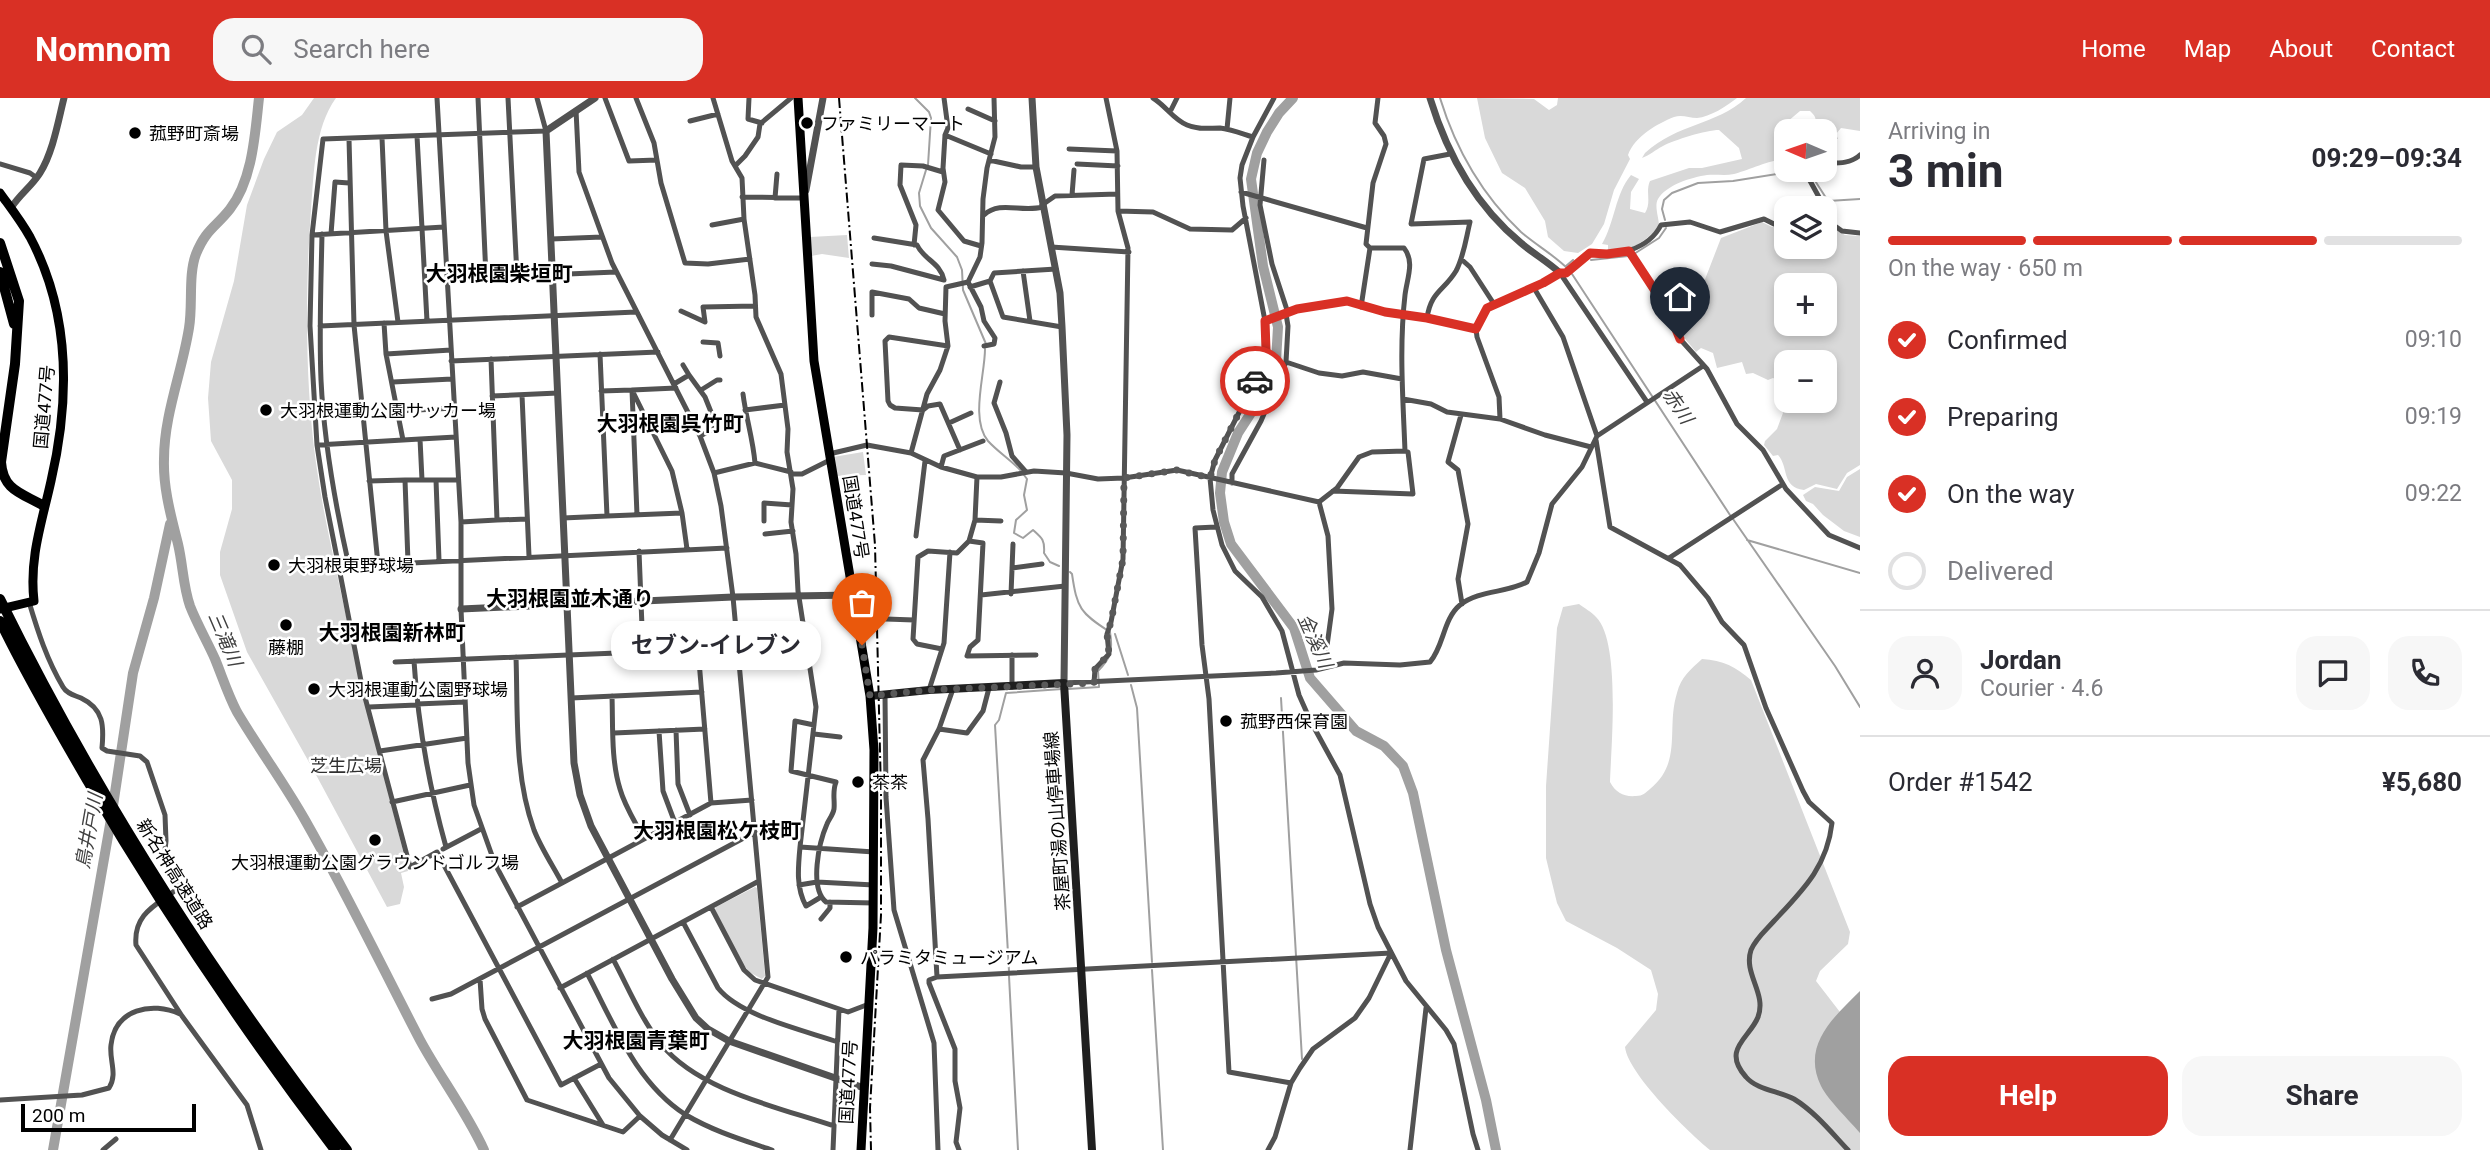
<!DOCTYPE html>
<meta charset="utf-8">
<style>
:root{--surface:#fff;--page:#f7f7f7;--text:#2b2b33;--muted:#7c7c81;--line:#e1e1e2;--accent:#d93025}
body{margin:0;font-family:Roboto,"Noto Sans JP",sans-serif;background:var(--page);color:var(--text);height:100vh;display:flex;flex-direction:column;font-size:26px;white-space:nowrap}
*{box-sizing:border-box;margin:0}
p{font-size:23px;color:var(--muted)}
.icon{flex:none;width:38px;height:38px;fill:none;stroke:currentColor;stroke-width:2;stroke-linecap:round;stroke-linejoin:round}
.map{position:relative;flex:1;overflow:hidden}
.details{display:flex;flex-direction:column;background:var(--surface);width:630px}
.details>*{flex:none}
.needle{width:46px;rotate:272deg}
.controls{position:absolute;left:1774px;top:21px;display:grid;gap:14px}
.controls a{display:grid;place-items:center;width:63px;height:63px;border-radius:14px;background:var(--surface);box-shadow:0 4px 10px #0003;font-size:35px}
.scale{position:absolute;left:21px;bottom:18px;width:175px;box-sizing:border-box;padding-left:7px;border:4px solid #000;border-top:0;font-size:19px;line-height:24px;white-space:nowrap;color:#000;-webkit-text-stroke:5px #fff;paint-order:stroke}
.pin{position:absolute;display:grid;place-items:center;width:60px;height:60px;color:#fff;margin:-72px -30px;border-radius:50% 50% 50% 0;rotate:-45deg;box-shadow:0 0 7px #0007}
.pin .icon{rotate:45deg}
.courier{position:absolute;display:grid;place-items:center;width:70px;height:70px;margin:-35px;border:5px solid #d93025;border-radius:50%;background:#fff;color:#222;box-shadow:0 2px 9px #0007}
.bubble{position:absolute;height:49px;border-radius:21px;background:var(--surface);box-shadow:0 4px 10px #0003;font-size:23px;font-weight:700;line-height:49px;text-align:center}
.headline em{font-style:normal;font-weight:700}
.headline div{display:flex;flex-direction:column-reverse}
.headline{display:flex;align-items:center;justify-content:space-between;height:119px;padding:0 28px}
h1{font-size:46px;font-weight:700;line-height:52px}
.bar{display:grid;grid-template-columns:repeat(4,1fr);gap:10px 7px;align-content:center;height:84px;padding:0 28px}
.bar i{height:9px;border-radius:5px;background:var(--line)}
.bar .selected{background:var(--accent)}
.bar p{grid-column:span 4}
.line{display:flex;align-items:center;gap:18px;padding:0 28px;border-top:2px solid var(--line)}
.line div{flex:1}
.round{display:grid;place-items:center;flex:none;width:74px;height:74px;border-radius:21px;background:var(--page)}
ol{padding:0 28px;list-style:none}
li{display:flex;align-items:center;gap:21px;height:77px}
li p{margin-inline-start:auto}
li .icon{padding:7px;border-radius:50%;background:var(--accent);color:#fff;stroke-width:4}
li:last-child{color:var(--muted)}
li i{width:38px;height:38px;border:4px solid var(--line);border-radius:50%}
.action{display:flex;gap:14px;margin-top:auto;padding:14px 28px}
.action a{flex:1;height:80px;border-radius:21px;background:var(--accent);color:#fff;font-size:28px;font-weight:700;line-height:80px;text-align:center}
.action a+a{background:var(--page);color:var(--text)}
header{display:flex;align-items:center;gap:42px;box-sizing:border-box;height:98px;padding:0 35px;background:var(--accent);color:#fff}
header strong{font-size:33px}
nav{display:flex;gap:38px;margin-inline-start:auto;font-size:24px}
.search{width:490px;height:63px;background:var(--page);display:flex;align-items:center;gap:18px;box-sizing:border-box;padding:0 24px;border-radius:21px;color:var(--muted);font-size:26px}
main{display:flex;flex:1;min-height:0}
.map>svg:first-child{display:block}
</style>
<header>
<strong>Nomnom</strong>
<div class="search"><svg class="icon" aria-label="search" viewBox="0 0 24 24"><circle cx="10" cy="10" r="6"/><path d="M15 15l6 6"/></svg>Search here</div>
<nav><a>Home</a><a>Map</a><a>About</a><a>Contact</a></nav>
</header>
<main>
<div class="map">
<svg width="1860" height="1052" viewBox="0 0 1860 1052">
<rect width="100%" height="100%" fill="#fff"/>
<path fill="#d9d9d9" fill-rule="evenodd" d="M314,0H336C314,30 314,76 311,112C305,193 305,285 316,365C322,409 332,452 341,495C361,588 385,680 408,773L401,775L404,789L400,806L387,809L314,673L247,554L220,477V454L232,411V382L211,343L208,300L211,264L234,183L247,107L264,61L277,34L302,17Z
M1477,0L1534,1L1549,12L1557,7L1558,0H1737C1727,8 1710,19 1697,20C1689,20 1682,16 1674,19C1657,26 1635,38 1628,57L1630,61L1614,92L1604,126L1592,146L1578,155L1564,153L1548,139L1545,123L1525,90L1502,75L1485,40Z
M1746,0H1860V33L1841,30L1836,36L1838,41H1827L1825,33L1816,31C1815,22 1818,20 1810,13H1800L1787,24L1791,28L1802,30L1803,33H1787V62C1776,59 1747,73 1734,76C1725,78 1716,76 1707,77C1692,79 1666,87 1658,101C1654,108 1659,120 1659,128C1646,144 1629,154 1608,154V147L1602,146C1615,124 1615,96 1631,77L1639,81L1631,94L1630,111L1645,115C1652,104 1645,94 1650,83L1689,70H1702L1742,61L1739,50L1719,32C1706,32 1674,42 1663,48C1655,52 1650,57 1642,60L1645,55C1678,25 1715,28 1746,0Z
M1762,124L1772,129H1787V149H1825V126L1845,137L1860,138V367L1847,375L1837,391L1816,386L1804,392C1781,389 1789,369 1778,357L1773,358L1764,347L1765,343L1777,331L1783,315L1778,301V282L1773,280L1768,282L1753,275L1746,276L1742,264L1717,270L1713,255L1701,250L1696,254L1682,237L1673,214L1704,184L1721,140ZM1787,187H1825V226H1787ZM1787,264H1825V303H1787Z
M847,137L849,160L822,156L811,158L810,139Z
M863,354L866,377L836,378L833,359Z
M1860,371V439L1844,433L1823,417L1813,406L1806,403L1803,397L1815,389L1839,393L1847,379Z
M1579,506C1584,510 1592,514 1596,519C1621,543 1611,650 1610,684C1616,695 1624,699 1636,698C1643,698 1645,695 1650,691C1683,664 1666,630 1677,595C1681,579 1691,571 1702,561C1723,562 1736,569 1751,582L1850,834L1848,846L1820,873L1816,883L1860,940V1052H1710C1689,1035 1628,976 1625,949L1656,912L1658,896L1651,872L1617,850L1566,823L1557,805L1546,760V688L1557,530L1563,509Z
M755,789L757,790L765,878L762,881L749,874L743,866L715,812L716,809Z"/>
<path fill="#a0a0a0" d="M1860,893V1035C1849,1022 1828,1002 1821,988C1801,947 1834,919 1860,893Z"/>
<g fill="none" stroke-linecap="round" stroke-linejoin="round">
<path stroke="#a0a0a0" stroke-width="2" d="M915,0L929,14L931,20L928,67
M1440,0C1456,52 1481,96 1521,134C1536,147 1554,157 1568,171
M926,72L919,95L920,108L931,130L957,159L962,172L963,192L986,246
M1812,78L1828,103L1860,101
M1665,122L1662,111L1664,102L1672,95L1698,85L1733,83L1783,75L1801,78
M1634,156L1659,140L1666,130
M1591,162L1628,158
M1566,168L1573,162
M1572,176L1730,417
M985,251C985,277 970,321 988,343C998,354 1011,362 1021,373
M1024,377L1027,381L1024,397L1027,412L1016,422L1014,435L1023,440L1033,432C1042,440 1045,442 1044,455L1050,464L1059,468
M1733,421L1835,568L1860,609
M1747,442L1860,475
M1115,536L1128,577
M1131,587L1137,610L1152,864
M1068,591L1099,589L1098,573C1111,560 1113,553 1110,534C1080,515 1077,510 1072,476L1070,474
M1281,600L1302,961
M1152,872L1163,1052
M1009,873L995,627L999,622L1006,595L1062,591
M1009,878L1018,1052"/>
<path stroke="#a0a0a0" stroke-width="10" d="M259,0C255,35 253,81 230,111C216,129 206,131 196,156C188,177 193,207 189,230C182,274 164,317 164,361C163,390 171,418 178,446C183,467 183,488 190,508C197,526 207,543 215,561C222,578 228,597 237,614C259,651 284,685 305,722C346,794 382,869 420,942C440,979 466,1013 484,1052
M1293,0L1279,15L1267,34L1257,55L1251,81L1263,168L1278,229L1276,263L1260,301L1238,335L1222,374L1220,395L1224,424L1231,446L1294,530L1310,580L1356,633L1384,648L1403,668L1413,695L1446,852L1486,1002L1496,1052
M53,1052L111,721L133,575L154,500L170,426"/>
<path stroke="#525252" stroke-width="5" d="M437,0L461,424V511L468,665L474,707L495,766L609,980L640,1018L662,1037L687,1052
M478,0L486,179
M508,0L517,178
M605,0L629,63L657,62
M636,0L654,45L661,85L685,165L708,166L750,161
M713,0L732,63L742,80L744,121L755,197L756,219L781,276L788,331L787,354L793,391L791,424L796,456L798,493L816,609L800,749L874,754
M749,0L748,21L762,25
M944,0L948,30L945,37L943,70L945,84L938,112L964,143L981,148
M1153,0C1166,8 1173,21 1187,27C1198,32 1209,30 1220,30C1231,31 1243,36 1253,39
M1274,0L1253,39L1242,67L1240,80L1243,108L1265,223L1266,252L1256,281L1215,362L1210,380L1213,412L1222,447L1235,473L1262,499L1282,533L1299,597L1311,624L1340,677L1370,806L1378,829L1406,883L1446,932L1454,946L1473,1036L1478,1052
M968,11L995,23
M576,12L579,74L612,165L700,338L714,375L721,408L733,499L759,783L768,879L670,1042
M1171,12L1177,0
M690,23L718,16
M1227,31L1230,0
M945,37L991,56
M417,38L427,223
M382,40L386,133L398,224
M349,41L354,227L378,466
M1069,51L1117,53
M989,62L1021,69H1036
M1264,62L1260,107L1272,166L1288,215
M1825,65C1837,65 1851,66 1860,57
M0,66L30,75L37,80
M1077,66L1118,68
M735,68L745,58L758,39L760,26L791,0
M1804,72L1825,110
M1241,94L1367,130
M1072,97L1074,72
M742,99L803,100
M775,100L777,76
M1042,107L1055,98L1117,96
M1118,113L1153,114L1190,131L1232,132L1246,120
M984,117C1000,102 1022,115 1042,109
M1825,121L1842,133L1860,135
M712,127L744,121
M444,129L312,137L323,41L546,33L537,0
M322,136C321,185 319,233 321,282C324,344 335,406 349,468L727,450
M331,136L335,84L349,85
M312,137L310,228L317,347L403,342
M874,140L917,147C924,162 940,164 944,182
M551,141L602,139
M914,147L916,127L900,87L901,67L923,68L943,74
M1051,149L1129,154
M1629,153L1669,214L1680,241L1707,271L1737,326L1763,352L1786,391L1829,437L1860,450
M1590,155C1616,160 1649,151 1661,127L1690,124L1720,134L1764,121L1774,126H1787
M1461,161L1470,169L1494,206
M872,166L891,168L944,182
M1056,171L994,175L990,183L1003,219L1062,229
M1023,173L1030,223
M447,181L616,174
M968,184L981,209L984,223L995,240L994,246L984,248
M970,189L990,183
M1534,190L1563,239L1597,338
M1361,209L1370,150
M681,213L705,224
M1286,216L1288,228L1286,264L1319,275L1342,278L1363,274L1402,281
M872,217V194L909,201L919,210L945,216
M1427,220C1431,193 1444,193 1456,173C1464,158 1466,140 1470,124L1411,126L1424,61L1450,56
M1265,223L1297,211L1347,203L1385,214L1427,220L1476,231
M705,224L703,209L755,208
M384,225L386,256L403,342L420,341L422,382H405L408,464
M320,228L636,214
M703,244L718,245L720,258
M948,248L889,239L885,243L888,303L890,307L895,310L923,312L928,308L940,306L960,352
M386,256L451,252
M600,256L607,418L682,415L672,373L632,292L676,290
M491,261L497,422L527,421
M451,263L658,254
M683,267L689,277
M393,284L452,281
M1000,284L994,305L1006,335L1012,358L1026,374
M674,286L689,277L705,299L717,329L700,338
M701,292L717,282H720
M601,293L632,292L637,417
M743,296C746,320 753,341 755,365
M522,297L529,458
M492,298L558,295
M1403,301L1431,306L1447,314L1500,321L1545,337L1591,349
M745,312L785,307
M399,313L454,310
M1461,317L1448,364L1458,372L1468,426L1458,481L1462,506
M1500,321L1499,299L1477,239L1476,231L1487,210L1543,185L1560,175L1647,304
M949,325L971,315
M420,341L456,339
M1596,342L1610,429L1680,467L1708,500L1722,524L1744,547L1766,610L1803,693L1809,704L1832,725C1827,769 1803,792 1774,823C1766,832 1756,840 1751,852C1743,876 1767,895 1758,919C1750,940 1721,951 1746,979C1757,992 1779,993 1794,1001C1815,1014 1831,1034 1848,1052
M317,347L325,399L339,470L349,468
M911,355L927,296L940,272L948,248L945,223L946,189L968,184L980,159L982,145L983,101L987,70L995,39L994,0
M829,356L867,347L911,355L941,369L977,379H1001L1034,373L1066,375L1098,381L1124,380L1177,372L1319,404L1337,390L1359,359L1372,354L1405,353C1403,301 1399,249 1405,197C1407,180 1415,164 1404,150H1370L1366,146L1373,85L1386,46L1384,38L1375,25L1378,0
M941,369L944,358L983,343
M714,375L755,365L791,374
M791,376H802L830,362
M422,382H458
M436,382L439,462
M369,383L405,382
M1232,385V376L1261,323L1286,264
M1333,393L1413,396L1408,354L1405,353
M1319,404L1328,438L1332,511L1324,570
M682,415L687,451
M563,420L607,418
M975,422L1001,423
M764,423V405L792,407
M461,424L497,422
M1216,429L1195,430L1202,547L1209,601L1229,974L1291,985
M765,436L793,433
M916,438L925,363
M969,443L975,422L977,379
M639,453L643,554
M1669,460L1783,386
M339,470L362,588L410,769L437,754L561,987L601,966
M1012,470L1042,466
M1011,496L1013,446
M981,497L1065,488
M29,504C38,534 47,562 63,589C67,596 74,597 81,600C104,611 104,628 102,650L107,653L140,658L147,664L165,717L166,743L164,761L181,788C159,806 133,814 136,847L182,918L247,1007L261,1052
M886,521L914,522
M698,551L711,705
M942,551L917,546L913,541L918,459L928,453L957,455L969,443L983,445L978,542L970,549L967,558L1036,557
M1012,557V589
M516,559C518,616 514,677 534,732C541,750 553,768 562,785L711,705L752,702
M414,563C418,627 429,688 446,749
M395,564L738,550
M1064,585L1276,575L1316,572L1344,565L1400,567L1430,564C1444,548 1443,521 1460,507C1479,492 1507,495 1527,484L1539,455L1552,406L1582,369L1597,338L1703,268
M1094,585L1095,571L1109,556L1107,536L1111,524L1123,461L1128,150L1118,113L1117,53L1106,0
M953,591L939,631L923,662L928,721L937,879L929,882V885L955,951V983L960,1010L956,1044L959,1052
M929,592L944,545L950,454
M885,597L886,699L894,812L934,945L938,1052
M612,598C613,629 611,662 620,691C625,709 636,725 644,741
M571,600L702,594
M417,606L465,604
M369,609L417,607
M814,627L795,623L791,673L836,684C832,694 835,702 834,711C833,717 829,721 827,726C819,744 809,790 826,804L874,805
M939,631L967,635L983,613L989,590
M676,632L678,686L690,717
M659,633L663,693L675,725
M614,635L705,631
M814,636L840,639
M380,653L467,640
M392,704L470,687
M800,749C798,770 796,790 806,808L821,799
M443,751L481,731
M799,787L817,784L874,787
M517,809L562,785
M711,809L744,872L755,882L848,914L869,906
M821,821L830,810V804
M683,824L718,890C740,918 803,932 838,944
M613,861C628,889 641,921 661,946C699,993 778,1009 834,1028
M587,875C614,926 636,985 686,1017C713,1033 743,1042 772,1052
M937,879L1391,855
M480,881L482,911L485,921L527,1002L623,1034L640,1018
M560,890L759,783
M432,901L451,896L755,734
M574,980L603,1027
M0,1002L82,997L109,990C118,976 109,962 111,947C115,911 152,903 180,916
M103,1052L116,1041
M833,1052L839,911
M1268,1052L1275,1039L1291,985L1300,970L1313,951L1355,920L1369,900L1391,855
M1410,1052L1426,910"/>
<path stroke="#525252" stroke-width="7" d="M595,0L546,33L574,665L580,697L591,728L672,881L696,920L708,931L729,943L864,990
M1032,0L1036,69L1060,195L1062,229L1067,337L1064,585
M1430,0C1447,56 1475,107 1521,145C1534,156 1548,164 1560,175H1566L1590,155
M806,92L823,0
M11,110C20,96 32,88 40,75C53,54 58,24 64,0
M461,511L733,499L853,497"/>
<path stroke="#1f1f1f" stroke-width="8" d="M870,598L929,592L1064,585L1092,1052"/>
<path stroke="#000" stroke-width="9" d="M798,0L814,263L870,598L874,652L873,830L861,1052
M0,95C10,109 21,123 30,139C70,214 70,301 51,383C42,424 29,460 34,503L1,511"/>
<path stroke="#000" stroke-width="10" d="M0,145L19,203L15,266L1,364C3,393 22,395 44,408
M0,174L14,226
M0,501C96,696 215,881 347,1052
M0,523C26,577 57,630 87,682C162,810 245,934 335,1052"/>
<path stroke="#000" stroke-width="2" stroke-dasharray="10 3.5 2 3.5" stroke-linecap="butt" d="M839,0L875,447L881,695V817L870,1010L871,1052"/>
</g>
<g fill="none" stroke-linecap="round" stroke-linejoin="round">
<path stroke="#595959" stroke-width="7" stroke-dasharray="0 12.6" d="M862,547L870,598L929,592L1094,585L1095,571L1109,556L1107,536L1111,524L1123,461L1124,380L1177,372L1210,380L1215,362L1255,283"/>
<path stroke="#d93025" stroke-width="9" d="M1255,283L1266,252L1265,223L1297,211L1347,203L1385,214L1427,220L1476,231L1487,210L1543,185L1560,175H1566L1590,155L1607,156L1629,153L1669,214L1680,241"/>
</g>
<g fill="#000" stroke="#fff" stroke-width="2.5">
<circle cx="807" cy="25" r="7"/>
<circle cx="135" cy="35" r="7"/>
<circle cx="266" cy="312" r="7"/>
<circle cx="274" cy="467" r="7"/>
<circle cx="286" cy="527" r="7"/>
<circle cx="314" cy="591" r="7"/>
<circle cx="1226" cy="623" r="7"/>
<circle cx="858" cy="684" r="7"/>
<circle cx="375" cy="742" r="7"/>
<circle cx="846" cy="859" r="7"/>
</g>
<g text-anchor="middle" dominant-baseline="central" stroke-width="5" stroke-linejoin="round" paint-order="stroke">
<g font-size="18" fill="#000" stroke="#fff" text-anchor="start">
<text x="821" y="25">ファミリーマート</text>
<text x="149" y="35">菰野町斎場</text>
<text x="280" y="312">大羽根運動公園サッカー場</text>
<text x="288" y="467">大羽根東野球場</text>
<text x="286" y="549" text-anchor="middle">藤棚</text>
<text x="328" y="591">大羽根運動公園野球場</text>
<text x="1240" y="623">菰野西保育園</text>
<text x="872" y="684">茶茶</text>
<text x="375" y="764" text-anchor="middle">大羽根運動公園グラウンドゴルフ場</text>
<text x="860" y="859">パラミタミュージアム</text>
</g>
<g font-size="18" fill="#000" stroke="#fff">
<text transform="translate(44 309) rotate(-85)">国道477号</text>
<text transform="translate(856 419) rotate(81)">国道477号</text>
<text transform="translate(1057 723) rotate(-94)">茶屋町湯の山停車場線</text>
<text transform="translate(175 776) rotate(58)">新名神高速道路</text>
<text transform="translate(848 984) rotate(-87)">国道477号</text>
</g>
<g font-size="18" fill="#303030" stroke="#fff">
<text x="346" y="667">芝生広場</text>
</g>
<g font-size="19" font-style="italic" fill="#414141" stroke="#fff">
<text transform="translate(1678 308) rotate(56)">赤川</text>
<text transform="translate(225 541) rotate(67)">三滝川</text>
<text transform="translate(1315 543) rotate(66)">金溪川</text>
<text transform="translate(89 733) rotate(-80)">鳥井戸川</text>
</g>
<g font-size="21" font-weight="bold" fill="#000" stroke="#fff">
<text x="499" y="176">大羽根園柴垣町</text>
<text x="670" y="326">大羽根園呉竹町</text>
<text x="570" y="501">大羽根園並木通り</text>
<text x="392" y="535">大羽根園新林町</text>
<text x="717" y="733">大羽根園松ケ枝町</text>
<text x="636" y="943">大羽根園青葉町</text>
</g>
</g>
</svg>
<div class="controls">
<a><svg class="needle" viewBox="-14 -14 28 28"><path d="M0-13l5 13h-10z" fill="#e53935"/><path d="M0 13l5-13h-10z" fill="#7c7c81"/></svg></a>
<a><svg class="icon" aria-label="layers" viewBox="0 0 24 24"><path d="M12 4l9 5-9 5-9-5zM3 14l9 5 9-5"/></svg></a>
<a>+</a>
<a>−</a>
</div>
<div class="scale">200 m</div>
<div class="pin" style="left:862px;top:547px;background:#ea580c"><svg class="icon" aria-label="bag" viewBox="0 0 24 24"><path d="M5 8h14l-1 12H6zM9 8a3 3 0 0 1 6 0"/></svg></div>
<div class="pin" style="left:1680px;top:241px;background:#1f2937"><svg class="icon" aria-label="home" viewBox="0 0 24 24"><path d="M3 11l9-7 9 7M6 9v11h12V9"/></svg></div>
<div class="courier" style="left:1255px;top:283px"><svg class="icon" aria-label="car" viewBox="0 0 24 24"><path d="M5 17H2v-5l4-1 3-4h7l3 4 3 1v5h-3M9 17h6M6 11h13"/><circle cx="7" cy="17" r="2"/><circle cx="17" cy="17" r="2"/></svg></div>
<div class="bubble" style="left:611px;top:523px;width:210px">セブン-イレブン</div>
</div>
<section class="details">
<div class="headline"><div><h1>3 min</h1><p>Arriving in</p></div><em>09:29–09:34</em></div>
<div class="bar"><i class="selected"></i><i class="selected"></i><i class="selected"></i><i></i><p>On the way · 650 m</p></div>
<ol>
<li><svg class="icon" aria-label="check" viewBox="0 0 24 24"><path d="M5 12l5 5 9-10"/></svg>Confirmed<p>09:10</p></li>
<li><svg class="icon" aria-label="check" viewBox="0 0 24 24"><path d="M5 12l5 5 9-10"/></svg>Preparing<p>09:19</p></li>
<li><svg class="icon" aria-label="check" viewBox="0 0 24 24"><path d="M5 12l5 5 9-10"/></svg>On the way<p>09:22</p></li>
<li><i></i>Delivered</li>
</ol>
<div class="line" style="height:126px"><a class="round"><svg class="icon" aria-label="person" viewBox="0 0 24 24"><circle cx="12" cy="8" r="4"/><path d="M4 21q1-7 8-7t8 7"/></svg></a><div><b>Jordan</b><p>Courier · 4.6</p></div><a class="round"><svg class="icon" aria-label="chat" viewBox="0 0 24 24"><path d="M4 5h16v11H9l-5 4z"/></svg></a><a class="round"><svg class="icon" aria-label="phone" viewBox="0 0 24 24"><path d="M5 4h4l2 5-3 2q2 4 5 5l2-3 5 2v4C11 20 4 13 5 4z"/></svg></a></div>
<div class="line" style="height:91px"><div>Order #1542</div><b>¥5,680</b></div>
<div class="action"><a>Help</a><a>Share</a></div>
</section>
</main>
